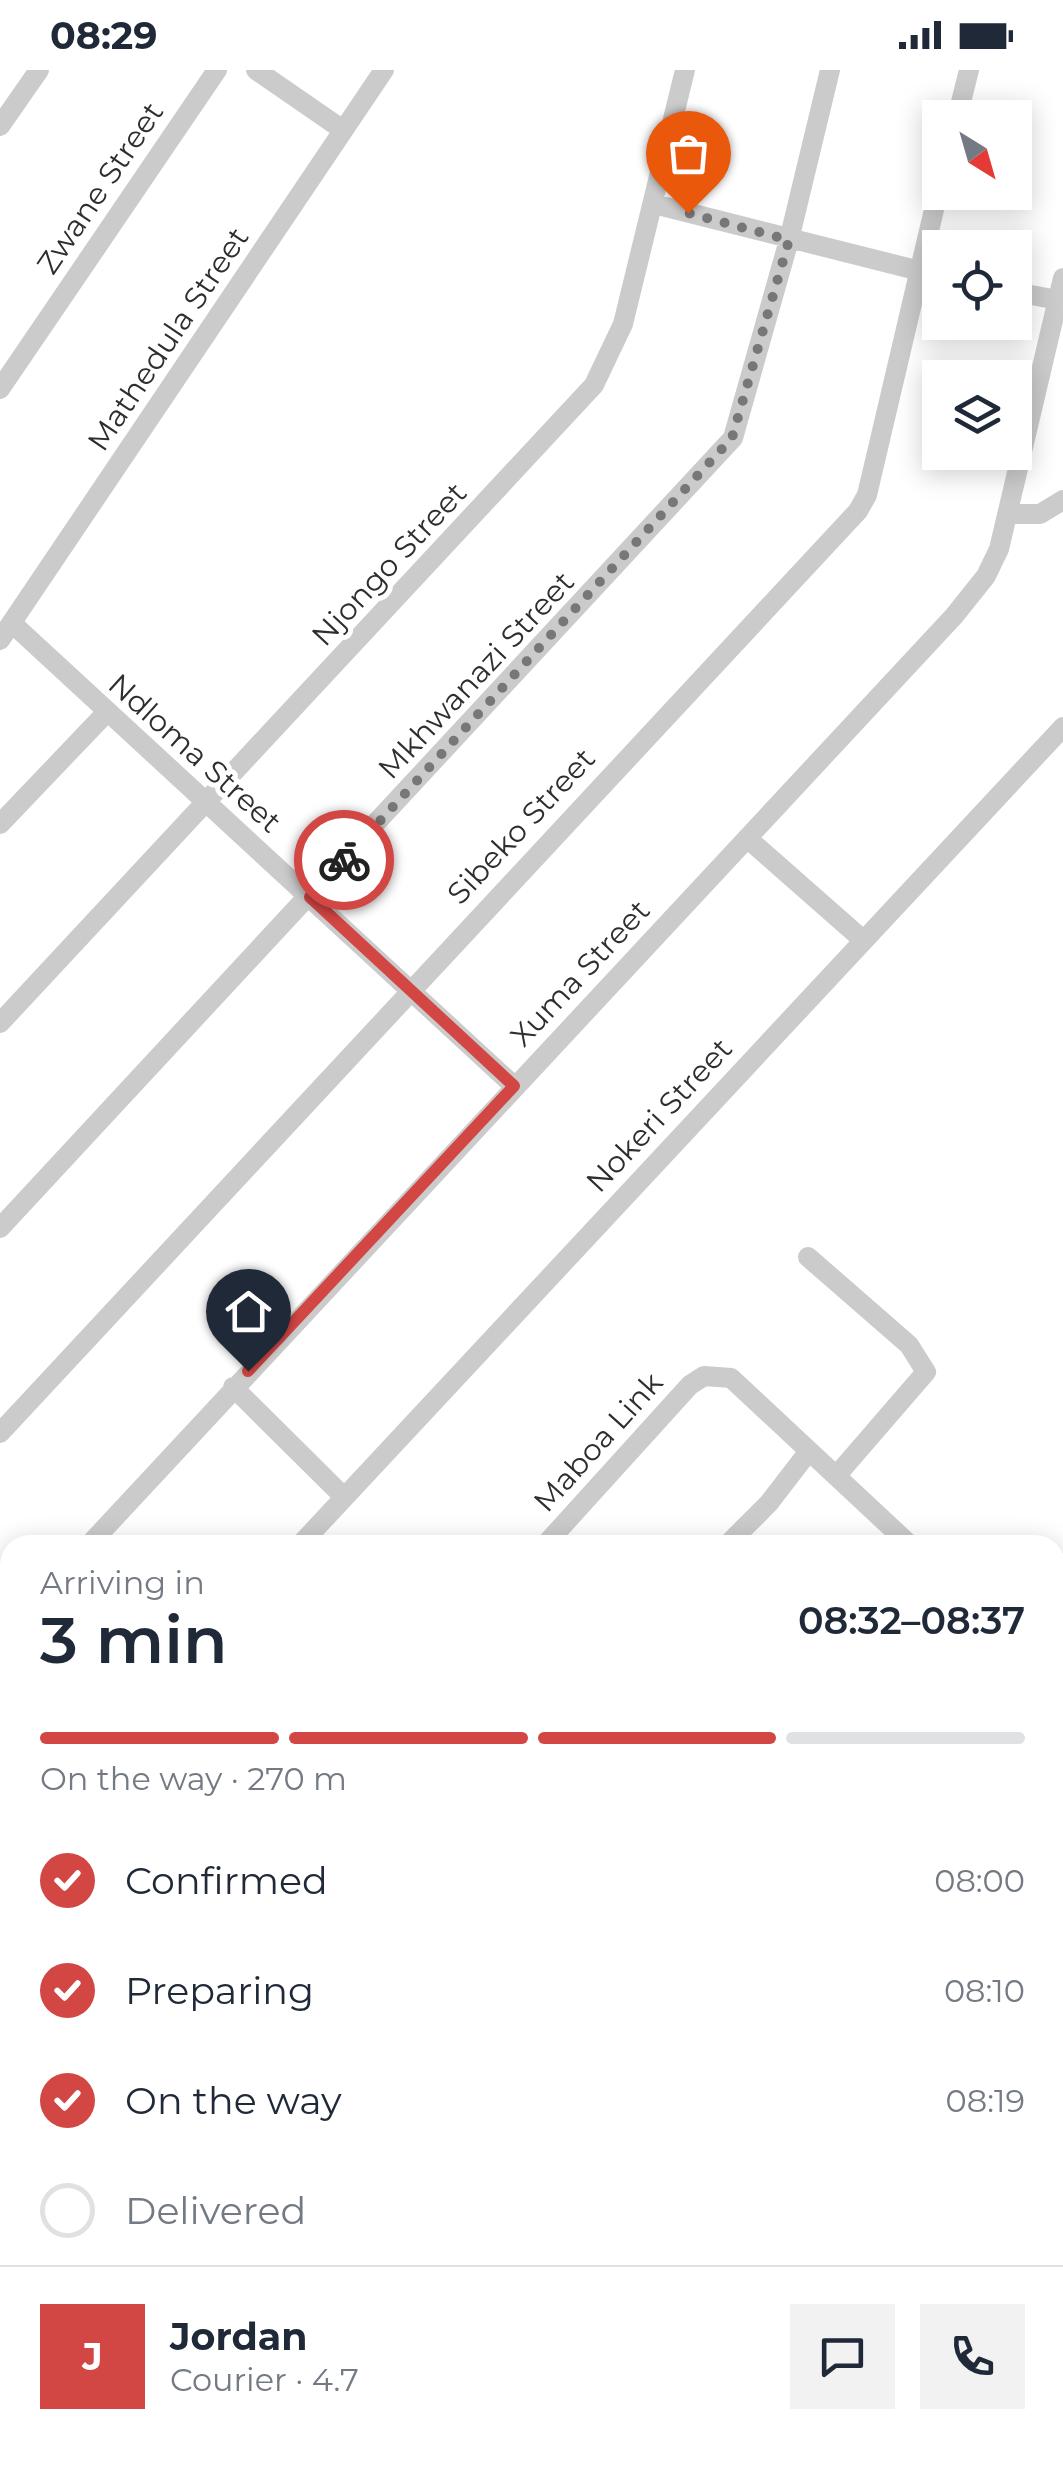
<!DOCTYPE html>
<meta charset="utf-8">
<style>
:root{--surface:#fff;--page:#f2f2f3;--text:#1f2937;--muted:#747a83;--line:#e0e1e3;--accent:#d24643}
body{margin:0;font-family:Montserrat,sans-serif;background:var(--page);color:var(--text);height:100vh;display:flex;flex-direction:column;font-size:38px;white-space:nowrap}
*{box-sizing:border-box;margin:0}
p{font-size:32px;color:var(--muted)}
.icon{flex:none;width:55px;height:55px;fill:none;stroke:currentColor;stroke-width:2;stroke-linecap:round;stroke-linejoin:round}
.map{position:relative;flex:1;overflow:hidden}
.details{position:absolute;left:0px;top:1465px;width:1065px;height:932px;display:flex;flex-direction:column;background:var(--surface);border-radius:30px 30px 0 0;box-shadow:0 5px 25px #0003}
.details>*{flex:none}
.needle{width:65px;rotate:143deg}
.tools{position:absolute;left:922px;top:30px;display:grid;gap:20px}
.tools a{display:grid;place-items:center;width:110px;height:110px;border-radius:0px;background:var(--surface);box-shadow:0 5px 25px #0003;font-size:50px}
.pin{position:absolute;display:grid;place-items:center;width:85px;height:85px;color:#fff;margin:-102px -42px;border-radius:50% 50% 50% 0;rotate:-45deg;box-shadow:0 0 10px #0007}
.pin .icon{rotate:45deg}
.courier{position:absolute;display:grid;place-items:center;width:100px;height:100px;margin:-50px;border:8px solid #d24643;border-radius:50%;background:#fff;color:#222;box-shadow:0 2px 12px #0007}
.summary em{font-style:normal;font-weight:600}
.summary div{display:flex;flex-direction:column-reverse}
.summary{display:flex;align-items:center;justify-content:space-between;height:170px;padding:0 40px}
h1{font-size:65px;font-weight:600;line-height:75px}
.bar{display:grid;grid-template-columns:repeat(4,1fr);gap:15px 10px;align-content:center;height:120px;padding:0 40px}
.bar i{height:12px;border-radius:8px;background:var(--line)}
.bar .current{background:var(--accent)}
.bar p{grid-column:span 4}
.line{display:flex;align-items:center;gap:25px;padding:0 40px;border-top:2px solid var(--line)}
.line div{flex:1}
.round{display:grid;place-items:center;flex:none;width:105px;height:105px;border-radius:0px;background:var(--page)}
ol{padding:0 40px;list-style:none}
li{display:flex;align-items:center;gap:30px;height:110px}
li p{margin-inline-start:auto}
li .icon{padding:10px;border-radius:50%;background:var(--accent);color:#fff;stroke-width:4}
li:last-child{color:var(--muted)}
li i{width:55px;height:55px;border:5px solid var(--line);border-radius:50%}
.status{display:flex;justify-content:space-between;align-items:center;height:70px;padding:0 50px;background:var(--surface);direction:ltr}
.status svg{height:28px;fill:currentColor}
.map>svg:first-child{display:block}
</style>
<div class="status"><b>08:29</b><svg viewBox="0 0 49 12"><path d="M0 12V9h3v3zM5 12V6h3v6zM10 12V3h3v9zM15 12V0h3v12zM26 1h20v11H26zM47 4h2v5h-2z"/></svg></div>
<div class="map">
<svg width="1063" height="2397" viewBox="0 0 1063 2397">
<rect width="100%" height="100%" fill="#fff"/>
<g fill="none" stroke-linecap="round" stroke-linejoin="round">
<path stroke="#cbcbcb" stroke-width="4" stroke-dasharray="5 5" stroke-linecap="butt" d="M1055,1939L1063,1943"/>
<path stroke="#cbcbcb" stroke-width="20" d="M256,0L343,60
M957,48L969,0
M0,56L39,0
M654,134L940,206
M1015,222L1058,230
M0,319L217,0
M1009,444H1040L1063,430
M14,555L514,1016
M0,570L384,0
M0,754L106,643
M747,768L863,870
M0,953L594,315L623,254L685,0
M0,1158L733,368L789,170L830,0
M808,1187L909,1275L926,1302L837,1405
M233,1317L344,1427
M0,1363L858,441L867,425L940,114
M89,1475L954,546L986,506L999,479L1063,208
M300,1475L1063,657
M545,1475L690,1315L704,1306L731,1308L910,1475
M727,1475L769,1433L809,1381
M0,1572L10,1561
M1055,1574L1062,1588L1055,1608
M0,1799L10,1788
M0,2153L10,2169
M65,2388L67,2397
M274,2388L276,2397
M369,2397L403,2388
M594,2397L601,2388"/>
<path stroke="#b8b8b8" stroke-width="28" d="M1055,1795L1063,1782
M0,2018L10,2028
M164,2388L166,2397
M704,2397L711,2388"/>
</g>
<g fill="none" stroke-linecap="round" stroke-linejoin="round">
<path stroke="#777" stroke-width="10" stroke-dasharray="0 18" d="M344,790L732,368L789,170L688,143"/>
<path stroke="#d24643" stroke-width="12" d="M248,1301L514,1016L310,827L344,790"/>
</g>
<g text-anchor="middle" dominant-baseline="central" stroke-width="10" stroke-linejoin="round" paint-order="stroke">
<g font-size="30" fill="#2e2e2e" stroke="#fff">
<text transform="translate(100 118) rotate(-56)">Zwane Street</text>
<text transform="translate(168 269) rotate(-56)">Mathedula Street</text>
<text transform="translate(389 494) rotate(-47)">Njongo Street</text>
<text transform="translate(476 605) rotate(-47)">Mkhwanazi Street</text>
<text transform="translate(195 683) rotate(42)">Ndloma Street</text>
<text transform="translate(521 756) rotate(-47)">Sibeko Street</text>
<text transform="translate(580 903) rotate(-47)">Xuma Street</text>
<text transform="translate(659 1045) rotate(-47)">Nokeri Street</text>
<text transform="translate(598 1372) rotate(-48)">Maboa Link</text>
</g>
</g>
</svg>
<div class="tools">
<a><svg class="needle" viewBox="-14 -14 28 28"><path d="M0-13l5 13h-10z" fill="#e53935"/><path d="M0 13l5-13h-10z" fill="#747a83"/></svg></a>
<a><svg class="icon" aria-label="locate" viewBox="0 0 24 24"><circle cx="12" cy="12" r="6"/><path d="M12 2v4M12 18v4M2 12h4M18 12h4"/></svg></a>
<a><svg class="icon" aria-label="layers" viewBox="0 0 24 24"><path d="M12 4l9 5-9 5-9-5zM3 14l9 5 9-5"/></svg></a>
</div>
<div class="pin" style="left:688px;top:143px;background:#ea580c"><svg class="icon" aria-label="bag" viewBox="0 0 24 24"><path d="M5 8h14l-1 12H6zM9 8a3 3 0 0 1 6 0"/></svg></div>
<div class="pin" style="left:248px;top:1301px;background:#1f2937"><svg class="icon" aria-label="home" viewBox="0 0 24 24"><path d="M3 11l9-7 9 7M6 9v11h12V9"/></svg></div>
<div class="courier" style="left:344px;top:790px"><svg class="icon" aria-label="bike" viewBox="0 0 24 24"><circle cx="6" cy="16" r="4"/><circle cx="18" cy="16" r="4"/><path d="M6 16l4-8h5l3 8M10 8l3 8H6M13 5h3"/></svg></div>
<section class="details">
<div class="summary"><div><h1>3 min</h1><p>Arriving in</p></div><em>08:32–08:37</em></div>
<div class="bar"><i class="current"></i><i class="current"></i><i class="current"></i><i></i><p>On the way · 270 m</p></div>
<ol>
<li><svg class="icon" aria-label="check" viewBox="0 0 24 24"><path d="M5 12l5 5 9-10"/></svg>Confirmed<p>08:00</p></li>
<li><svg class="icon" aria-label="check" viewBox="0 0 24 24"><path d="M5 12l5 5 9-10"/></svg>Preparing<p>08:10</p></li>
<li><svg class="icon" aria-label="check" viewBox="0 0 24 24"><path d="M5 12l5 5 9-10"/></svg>On the way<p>08:19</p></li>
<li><i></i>Delivered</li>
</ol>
<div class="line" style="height:180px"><b class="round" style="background:var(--accent);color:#fff">J</b><div><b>Jordan</b><p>Courier · 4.7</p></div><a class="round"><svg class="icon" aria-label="chat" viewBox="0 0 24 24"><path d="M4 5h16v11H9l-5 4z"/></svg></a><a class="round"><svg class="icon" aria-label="phone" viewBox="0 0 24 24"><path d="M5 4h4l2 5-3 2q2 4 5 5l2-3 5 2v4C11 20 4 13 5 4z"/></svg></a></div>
</section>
</div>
